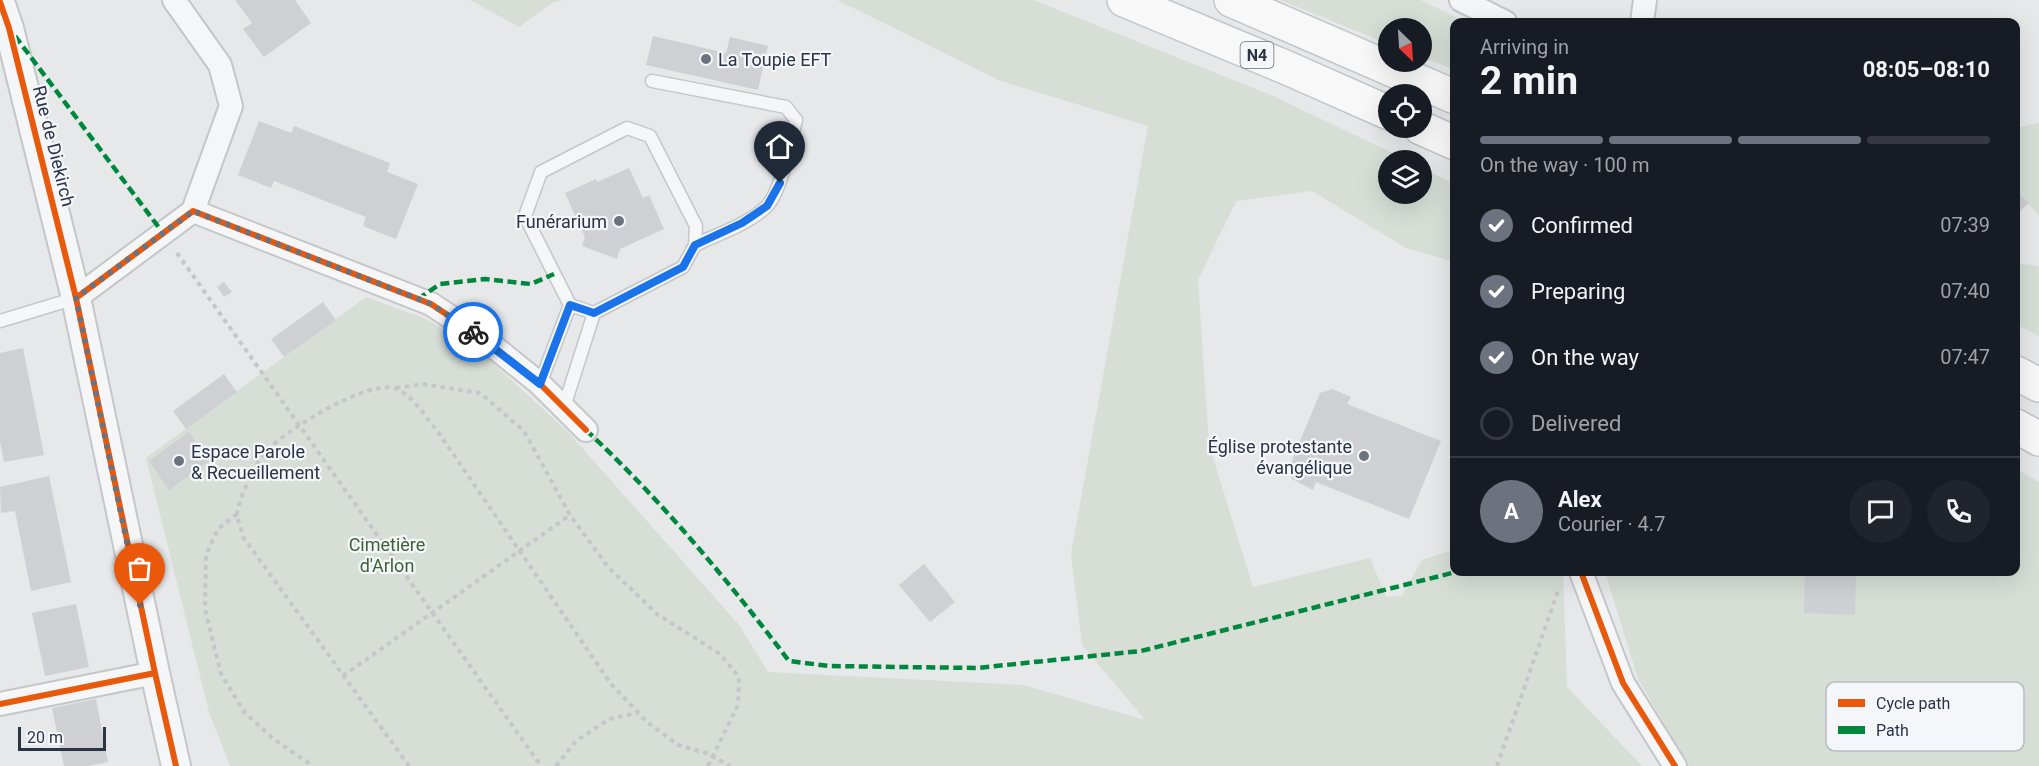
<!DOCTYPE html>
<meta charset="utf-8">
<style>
:root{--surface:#171b24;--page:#20242c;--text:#f1f3f6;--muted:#9ea1a6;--line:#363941;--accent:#6c737f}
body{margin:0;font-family:Roboto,sans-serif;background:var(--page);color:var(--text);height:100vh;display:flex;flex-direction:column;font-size:22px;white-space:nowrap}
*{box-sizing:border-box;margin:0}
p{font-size:20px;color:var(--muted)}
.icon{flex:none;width:33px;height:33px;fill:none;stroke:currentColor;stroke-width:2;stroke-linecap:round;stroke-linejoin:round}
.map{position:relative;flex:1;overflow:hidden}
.panel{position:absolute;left:1450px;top:18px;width:570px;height:558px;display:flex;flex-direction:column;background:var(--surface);border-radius:12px;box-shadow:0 6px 24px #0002}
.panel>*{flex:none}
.needle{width:39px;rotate:155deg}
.controls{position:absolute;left:1378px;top:18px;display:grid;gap:12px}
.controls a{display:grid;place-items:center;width:54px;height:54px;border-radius:50%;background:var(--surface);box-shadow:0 6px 24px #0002;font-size:30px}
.scale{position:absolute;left:18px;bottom:15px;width:88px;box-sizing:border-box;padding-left:6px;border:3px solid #2b3445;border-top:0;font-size:16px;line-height:21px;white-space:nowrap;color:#2b3445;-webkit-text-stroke:4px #f4f6f9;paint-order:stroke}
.pin{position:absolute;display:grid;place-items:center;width:51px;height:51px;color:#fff;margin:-62px -26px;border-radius:50% 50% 50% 0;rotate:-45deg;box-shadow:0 0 6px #0007}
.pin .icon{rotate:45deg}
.courier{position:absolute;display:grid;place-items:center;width:60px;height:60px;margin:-30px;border:4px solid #1a73e8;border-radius:50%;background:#fff;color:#222;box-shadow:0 2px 8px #0007}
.head em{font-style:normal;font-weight:700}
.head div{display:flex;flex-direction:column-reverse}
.head{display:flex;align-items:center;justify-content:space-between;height:102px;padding:0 30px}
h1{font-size:39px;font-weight:700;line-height:45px}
.bar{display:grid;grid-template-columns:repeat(4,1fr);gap:9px 6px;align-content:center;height:72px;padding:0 30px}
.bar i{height:8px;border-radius:4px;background:var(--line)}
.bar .current{background:var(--accent)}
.bar p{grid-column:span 4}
.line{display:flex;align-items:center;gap:15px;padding:0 30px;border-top:2px solid var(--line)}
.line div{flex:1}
.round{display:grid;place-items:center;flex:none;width:63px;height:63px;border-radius:32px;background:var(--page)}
ol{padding:0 30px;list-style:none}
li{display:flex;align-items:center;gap:18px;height:66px}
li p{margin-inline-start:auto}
li .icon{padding:6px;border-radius:50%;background:var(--accent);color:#fff;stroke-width:4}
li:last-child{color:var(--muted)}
li i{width:33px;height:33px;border:3px solid var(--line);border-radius:50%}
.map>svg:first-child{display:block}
</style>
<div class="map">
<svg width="2039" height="766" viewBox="0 0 2039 766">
<rect width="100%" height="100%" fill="#e6e8ea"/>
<path fill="#d6ded6" d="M470,0H564L552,3L519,27Z
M837,0H1033L1273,96L1407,160H1389V194H1422V168L1455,184V262L1406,248L1312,191L1236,201L1198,280L1209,445L1253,587L1370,558L1386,597L1402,596L1422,560L1455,549V572H1563L1567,687L1642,766H230L209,712L146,458L366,297L426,319L483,354L568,432L740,626L768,672L1023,685L1145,720L1082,645L1071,554L1148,126L1001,81Z
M1280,0H1420L1466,22H1455V70L1422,57V28H1389V44Z
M2039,123V216L2016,188V128Z
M2016,263L2039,266V336L2016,324Z
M2016,469L2039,482V766H1689L1638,679L1605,572H2016Z"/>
<path fill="#ced0d3" d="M235,0H295L311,23L264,57L243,29L252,23Z
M653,36L726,53L730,37L768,46L758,90L646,65Z
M259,121L291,133L294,126L390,163L387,172L418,184L396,239L363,226L366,217L274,181L271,188L238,175Z
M629,168L643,198L649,195L664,229L620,249L617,259L582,246L585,237L565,193L596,179L597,182Z
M2016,190L2029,203L2016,215Z
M224,282L232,292L224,297L217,287Z
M323,302L336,320L284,357L271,339Z
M23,348L44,455L4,462L0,442V353Z
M224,374L237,392L186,429L173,411Z
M1332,389L1351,397L1347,404L1441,441L1409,519L1316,482L1313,490L1292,479L1288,470L1320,393Z
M189,432L209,461L169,490L149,461Z
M49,476L71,582L31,591L15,511L1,513L0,487Z
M924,564L955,602L930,622L899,585Z
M1805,572H1856L1855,615L1804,613Z
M76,604L89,667L45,676L32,613Z
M96,699L108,762L88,766H64L52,708Z"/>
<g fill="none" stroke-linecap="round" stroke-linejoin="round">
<g stroke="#c4c6c8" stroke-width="15">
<path id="service" d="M652,81L786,107L796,120C790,141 782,193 765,208C746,225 718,234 695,245
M0,321L76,298
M540,384L570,305L525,216L541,172L627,128L650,136L696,226L695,245L683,267L594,313L570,305
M564,407L594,313"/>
</g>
<g stroke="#c4c6c8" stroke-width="26">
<path id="minor" d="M174,0L220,65L231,106L193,211
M1461,0L1505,22
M1642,22L1645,0
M76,298L193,211L431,304L488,342L540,384L586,430
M1581,572L1623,683L1675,766
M0,704L155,673"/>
</g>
<g stroke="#c4c6c8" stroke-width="32">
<path id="tertiary" d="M0,2L9,28L76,298L155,673L176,766"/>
</g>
<g stroke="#c2c5c8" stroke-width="36">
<path id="primary" d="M1124,0L1285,67L1389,113
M1231,0L1455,97
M1421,128L1455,143
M2016,373L2039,385
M2016,426L2039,439"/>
</g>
<path stroke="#c5c6ca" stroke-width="4" stroke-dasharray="4.5 4.5" stroke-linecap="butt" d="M177,253L541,766
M396,388L423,384L480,393L524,431L570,515L608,567L657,614L720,654L739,677L738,705L708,766
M237,514L218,529L206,555L205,609L221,674L245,713L275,740L313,766
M343,676L570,515
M409,766L243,537C242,531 238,522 237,515C237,503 254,467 262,456C279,433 370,377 397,389C414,397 427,419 438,432L611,684L647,722L678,745L706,753L730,766
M556,766L576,741L609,719L637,713
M1497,766L1559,588"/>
<use href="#service" stroke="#f5f6f7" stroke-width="12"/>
<use href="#minor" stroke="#f5f6f7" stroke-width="22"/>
<use href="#tertiary" stroke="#f5f6f7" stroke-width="28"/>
<use href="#primary" stroke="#f8f8f8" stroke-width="33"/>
<path stroke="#00873e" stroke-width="4.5" stroke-dasharray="9 4.5" stroke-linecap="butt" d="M15,36L163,233
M418,299L440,284L485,279L531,284L554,274
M586,430C661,500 727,579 789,661L829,666L977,668L1141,651L1456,572"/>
<g stroke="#f4f6f9" stroke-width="10">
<path id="cycleway" d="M0,2L9,28L76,298L155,673L176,766
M76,298L193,211L431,304L488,342L540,384L586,430
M1581,572L1623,683L1675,766
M0,704L155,673"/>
</g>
<use href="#cycleway" stroke="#e8590c" stroke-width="6"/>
</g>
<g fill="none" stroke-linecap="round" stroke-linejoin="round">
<path stroke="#6c737f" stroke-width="6" stroke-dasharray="0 10.8" d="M140,605L76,298L193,211L431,304L473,332"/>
<path stroke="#1a73e8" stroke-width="8" d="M473,332L540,384L570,305L594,313L683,267L695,245L742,223L767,206L780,183"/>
</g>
<g fill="#6c737f" stroke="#f4f6f9" stroke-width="2">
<circle cx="706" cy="59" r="6"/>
<circle cx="619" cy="221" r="6"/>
<circle cx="1364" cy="456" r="6"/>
<circle cx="179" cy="461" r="6"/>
</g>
<g text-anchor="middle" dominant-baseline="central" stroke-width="4.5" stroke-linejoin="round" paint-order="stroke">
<rect fill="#f4f6f9" stroke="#676e7b" stroke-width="1.5" x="1240.5" y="42" width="33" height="26" rx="4.5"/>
<g font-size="16" font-weight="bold" fill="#2b3445">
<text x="1257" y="55">N4</text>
</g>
<g font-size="18" fill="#2b3445" stroke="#f4f6f9" text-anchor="start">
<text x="718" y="59">La Toupie EFT</text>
<text x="607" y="221" text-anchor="end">Funérarium</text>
<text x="1352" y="446" text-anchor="end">Église protestante<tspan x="1352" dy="21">évangélique</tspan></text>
<text x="191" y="451">Espace Parole<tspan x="191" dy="21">&amp; Recueillement</tspan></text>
</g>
<g font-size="18" fill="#2b3445" stroke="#f4f6f9">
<text transform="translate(54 146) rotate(76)">Rue de Diekirch</text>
</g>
<g font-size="18" fill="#3f6138" stroke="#f4f6f9">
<text x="387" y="544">Cimetière<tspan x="387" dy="21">d'Arlon</tspan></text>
</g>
</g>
<rect x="1826" y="682" width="198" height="69" rx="9" fill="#f4f6f9" stroke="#b8bcc3" stroke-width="1.5"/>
<rect x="1838" y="699" width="27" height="8" fill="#e8590c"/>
<rect x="1838" y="726" width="27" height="8" fill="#00873e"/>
<g font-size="16" fill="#2b3445">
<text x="1876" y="709">Cycle path</text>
<text x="1876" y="736">Path</text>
</g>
</svg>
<div class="controls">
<a><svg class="needle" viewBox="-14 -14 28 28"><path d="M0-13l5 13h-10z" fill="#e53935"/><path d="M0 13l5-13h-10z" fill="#9ea1a6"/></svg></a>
<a><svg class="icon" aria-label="locate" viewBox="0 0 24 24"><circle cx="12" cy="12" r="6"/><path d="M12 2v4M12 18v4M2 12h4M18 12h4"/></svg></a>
<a><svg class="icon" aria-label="layers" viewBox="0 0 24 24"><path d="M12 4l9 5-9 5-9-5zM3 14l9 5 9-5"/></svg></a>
</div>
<div class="scale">20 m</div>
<div class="pin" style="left:140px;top:605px;background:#ea580c"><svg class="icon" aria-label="bag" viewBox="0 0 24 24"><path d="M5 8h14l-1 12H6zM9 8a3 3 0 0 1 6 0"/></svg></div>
<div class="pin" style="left:780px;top:183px;background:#1f2937"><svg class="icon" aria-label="home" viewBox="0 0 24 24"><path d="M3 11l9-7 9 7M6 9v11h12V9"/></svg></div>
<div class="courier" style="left:473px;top:332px"><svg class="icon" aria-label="bike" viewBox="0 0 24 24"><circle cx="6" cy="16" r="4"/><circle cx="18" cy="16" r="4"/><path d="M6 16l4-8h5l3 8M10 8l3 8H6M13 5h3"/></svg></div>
<section class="panel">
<div class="head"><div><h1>2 min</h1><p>Arriving in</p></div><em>08:05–08:10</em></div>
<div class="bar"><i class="current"></i><i class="current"></i><i class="current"></i><i></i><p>On the way · 100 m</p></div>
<ol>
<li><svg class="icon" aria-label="check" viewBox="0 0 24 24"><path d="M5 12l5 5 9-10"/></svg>Confirmed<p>07:39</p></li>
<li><svg class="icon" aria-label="check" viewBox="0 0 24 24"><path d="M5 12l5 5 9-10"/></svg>Preparing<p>07:40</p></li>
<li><svg class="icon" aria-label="check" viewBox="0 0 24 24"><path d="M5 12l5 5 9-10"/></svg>On the way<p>07:47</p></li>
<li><i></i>Delivered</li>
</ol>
<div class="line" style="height:108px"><b class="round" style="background:var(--accent);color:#fff">A</b><div><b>Alex</b><p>Courier · 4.7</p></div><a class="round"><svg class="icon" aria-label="chat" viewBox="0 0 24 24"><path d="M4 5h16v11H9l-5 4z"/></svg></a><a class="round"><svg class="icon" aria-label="phone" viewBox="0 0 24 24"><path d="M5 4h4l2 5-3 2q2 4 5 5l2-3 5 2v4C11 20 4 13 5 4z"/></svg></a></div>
</section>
</div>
